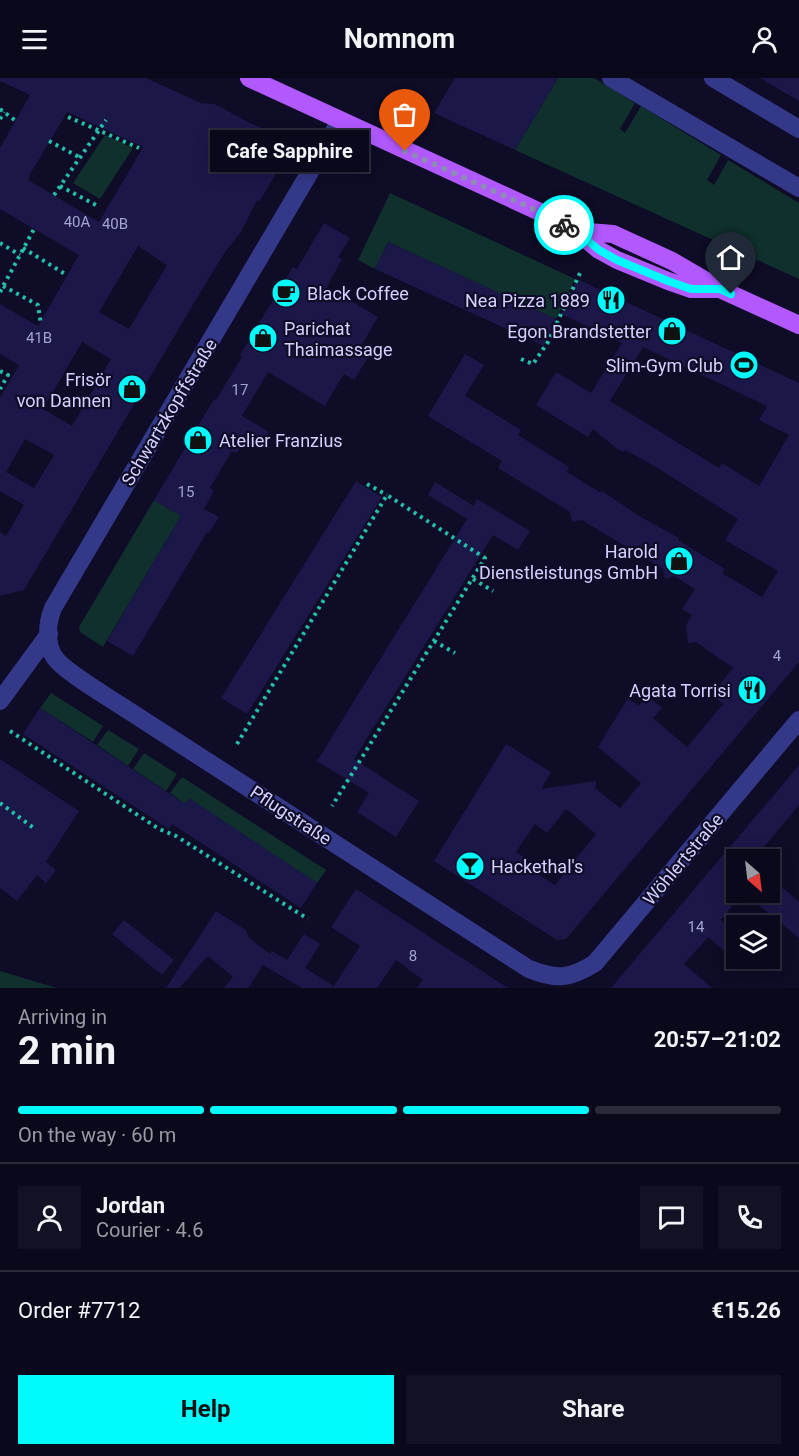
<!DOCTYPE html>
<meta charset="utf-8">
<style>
:root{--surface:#0a091c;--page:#131225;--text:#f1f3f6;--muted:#999aa3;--line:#2a2a3b;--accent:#00fbfc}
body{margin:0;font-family:Roboto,sans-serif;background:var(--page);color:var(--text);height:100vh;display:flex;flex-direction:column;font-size:22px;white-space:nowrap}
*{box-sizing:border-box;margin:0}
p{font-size:20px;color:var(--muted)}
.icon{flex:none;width:33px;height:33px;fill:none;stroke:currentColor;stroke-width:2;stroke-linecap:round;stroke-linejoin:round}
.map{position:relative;height:910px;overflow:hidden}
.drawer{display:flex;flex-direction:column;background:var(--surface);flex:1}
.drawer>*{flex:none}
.needle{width:39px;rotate:152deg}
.tools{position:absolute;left:726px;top:771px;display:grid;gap:12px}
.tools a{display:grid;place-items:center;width:54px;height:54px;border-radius:0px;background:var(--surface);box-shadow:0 3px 15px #0003,0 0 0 2px var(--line);font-size:30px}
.pin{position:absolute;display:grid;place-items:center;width:51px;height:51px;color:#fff;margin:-62px -26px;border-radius:50% 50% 50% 0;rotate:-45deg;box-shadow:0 0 6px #0007}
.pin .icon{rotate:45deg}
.courier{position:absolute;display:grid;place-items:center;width:60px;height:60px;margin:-30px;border:4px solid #00fbfc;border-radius:50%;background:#fff;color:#222;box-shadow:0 2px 8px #0007}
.bubble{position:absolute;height:42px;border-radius:0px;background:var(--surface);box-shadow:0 3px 15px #0003,0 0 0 2px var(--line);font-size:20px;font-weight:700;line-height:42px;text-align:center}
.head em{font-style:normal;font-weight:700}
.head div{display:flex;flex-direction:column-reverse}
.head{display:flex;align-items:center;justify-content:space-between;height:102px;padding:0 18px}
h1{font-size:39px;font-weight:700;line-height:45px}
.bar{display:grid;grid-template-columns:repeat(4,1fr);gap:9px 6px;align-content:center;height:72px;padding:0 18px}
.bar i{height:8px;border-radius:4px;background:var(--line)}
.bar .current{background:var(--accent)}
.bar p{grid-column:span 4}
.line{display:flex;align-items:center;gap:15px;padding:0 18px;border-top:2px solid var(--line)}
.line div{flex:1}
.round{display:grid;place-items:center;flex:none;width:63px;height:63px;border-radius:0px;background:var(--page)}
.action{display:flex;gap:12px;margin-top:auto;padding:12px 18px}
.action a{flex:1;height:69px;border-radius:0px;background:var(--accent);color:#111;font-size:24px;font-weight:700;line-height:69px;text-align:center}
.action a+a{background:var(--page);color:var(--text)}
header{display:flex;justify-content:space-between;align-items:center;height:78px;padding:0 18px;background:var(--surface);font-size:27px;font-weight:700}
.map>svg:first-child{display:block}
</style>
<header><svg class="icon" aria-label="menu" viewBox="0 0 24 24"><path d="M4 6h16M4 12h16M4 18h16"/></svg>Nomnom<svg class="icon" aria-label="person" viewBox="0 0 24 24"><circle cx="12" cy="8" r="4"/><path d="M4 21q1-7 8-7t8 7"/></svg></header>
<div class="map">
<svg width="799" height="910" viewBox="0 0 799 910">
<rect width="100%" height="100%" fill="#0e0c26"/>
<path fill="#0f302c" d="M558,0H594L635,25L620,51L625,55L641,28L721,77L707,102L714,107L728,82L799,125V201L515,72Z
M105,57L133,70L100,121L73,105Z
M390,115L575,201L556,241L388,164L375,191L358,182Z
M154,422L181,438L103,569L80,554L79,549Z
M51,615L103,648L93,664L40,630Z
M108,652L139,671L128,688L97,667Z
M144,675L177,696L166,713L133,691Z
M182,699L326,792L317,805L189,721L185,726L170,715Z
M0,893L57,910H0Z"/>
<path fill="#1c1749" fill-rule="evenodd" d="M0,0H146L201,25L214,26L250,45L295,64L259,124L257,122L241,154L225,174L204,208L24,512L0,518V454L6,458L24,427L0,413V320L19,287L0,276V226L38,248L79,177L0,131V70L30,17L0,3ZM67,34L143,69L99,144L28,102L30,99L29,98ZM138,168L167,187L129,251L99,234ZM82,264L111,281L72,348L43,331ZM25,361L54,377L34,410L6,394Z
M455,0H558L515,72L434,35Z
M760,0H799V23Z
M324,145L350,160L338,179L342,181L327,209L378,239L360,270L370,276L354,302L344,296L325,328L268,294L242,338L269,354L260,370L245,361L237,375L232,373L210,410L214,413L204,431L219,439L209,455L207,454L133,578L107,563L181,438L154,422L214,321L216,322L242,279L240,277L293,189L297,191Z
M388,164L556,241L544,268L375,191Z
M577,201L799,305V584L566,861L557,862L434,783L506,666L551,694L541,711L596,703L595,710L620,730L641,705L598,669L628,620L638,628L648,618L662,630L653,640L687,669L723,626L712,616L733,590L696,564L688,565L686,547L692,537L682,531L695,511L674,498L665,501L663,491L582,442L572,444L570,434L498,390L502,383L428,338L465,276L484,287L465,318L521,352L518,357L569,389L567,394L601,415L602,413L639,438L679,460L678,462L725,491L722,495L762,519L778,493L725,462L738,441L656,389L625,372L623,374L616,370L593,351L588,359L536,327L556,294L591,315L622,265L561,236ZM643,269L767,328L759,342L789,357L759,408L722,385L719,390L610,323ZM566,731L596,756L555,807L525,788L528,782L516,774L535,746L547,755Z
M356,403L382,419L247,636L221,620Z
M435,404L474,428L477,421L530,453L518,472L493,457L354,681L419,723L396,759L357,734L369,715L317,683L467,441L428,417Z
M40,630L185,726L189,720L317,805L301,830L172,746L169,751L23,656Z
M0,681L79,733L46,784L56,792L46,805L37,797L17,823L0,810Z
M799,687V727L753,782H736V823L721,842L736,856V883L708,859L684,886L712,910H611Z
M783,810L799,824V860L743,814H775L777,816Z
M356,811L508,910H417L423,902L396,882L377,910H302L263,887L248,910H224L233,899L208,878L179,910H166L216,833L246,852L249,860L270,876L272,873L287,882L304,856L320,866L305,890L334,908L360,868L331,849Z
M124,842L174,882L162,897L112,856Z"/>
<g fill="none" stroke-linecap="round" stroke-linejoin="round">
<path stroke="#23c1a9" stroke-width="4" stroke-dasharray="3 4.5" stroke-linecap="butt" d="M0,31L16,43
M68,39L139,70
M0,41L4,34
M49,63L79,79
M60,108L96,127
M54,117L106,42
M0,165L20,177
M23,170L65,196
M3,208L38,227L41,247
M0,214L34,151
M521,281L533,286L548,264L581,193
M0,293L8,297L0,311
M367,406L387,417
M473,501L493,513
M434,563L455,575
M10,653L159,751L176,758L308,841
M237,666L387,417L485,480L332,728
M0,725L35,751"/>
<path stroke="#333889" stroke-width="18" d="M611,0L799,110
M713,0L799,51
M340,43L53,530C47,545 45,566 55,580C64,593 108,619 123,629L529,891C557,902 570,901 595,885L799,642
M0,623L49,556"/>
<path stroke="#b158ff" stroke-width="18" d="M249,0L540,134L576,153L599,172L617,182L668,203L691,211H720
M576,153L613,156L626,162L672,183L720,211L799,247"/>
</g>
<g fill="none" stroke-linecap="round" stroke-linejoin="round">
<path stroke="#8d8cb3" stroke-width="6" stroke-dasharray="0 10.8" d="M405,73L540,134L564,147"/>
<path stroke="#00fbfc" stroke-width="8" d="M564,147L576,153L599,172L617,182L668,203L691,211H720L731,216"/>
</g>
<defs>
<g id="cafe-disc" transform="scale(1.5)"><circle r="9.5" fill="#00fbfc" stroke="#0e0c26"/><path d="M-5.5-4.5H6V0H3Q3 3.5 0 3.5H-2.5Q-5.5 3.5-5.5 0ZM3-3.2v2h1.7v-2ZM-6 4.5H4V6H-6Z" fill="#111"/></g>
<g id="restaurant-disc" transform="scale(1.5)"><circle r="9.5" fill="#00fbfc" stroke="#0e0c26"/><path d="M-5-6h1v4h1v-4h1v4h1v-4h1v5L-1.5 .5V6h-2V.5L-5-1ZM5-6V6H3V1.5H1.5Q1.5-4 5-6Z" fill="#111"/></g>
<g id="shop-disc" transform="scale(1.5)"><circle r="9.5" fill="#00fbfc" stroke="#0e0c26"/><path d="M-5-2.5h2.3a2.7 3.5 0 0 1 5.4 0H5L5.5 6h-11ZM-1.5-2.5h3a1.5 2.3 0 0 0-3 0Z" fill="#111"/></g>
<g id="stadium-disc" transform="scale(1.5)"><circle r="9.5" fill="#00fbfc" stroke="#0e0c26"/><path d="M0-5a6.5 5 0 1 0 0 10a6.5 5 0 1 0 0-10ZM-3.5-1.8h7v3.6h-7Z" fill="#111"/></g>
<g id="bar-disc" transform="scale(1.5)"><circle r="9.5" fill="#00fbfc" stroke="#0e0c26"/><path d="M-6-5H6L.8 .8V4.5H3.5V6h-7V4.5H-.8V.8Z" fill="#111"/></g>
</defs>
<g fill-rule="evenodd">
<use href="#cafe-disc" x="286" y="215"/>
<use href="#restaurant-disc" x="611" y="222"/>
<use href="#shop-disc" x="672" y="253"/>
<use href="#shop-disc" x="263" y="260"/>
<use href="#stadium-disc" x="744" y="287"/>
<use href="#shop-disc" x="132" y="311"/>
<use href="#shop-disc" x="198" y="362"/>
<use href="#shop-disc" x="679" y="483"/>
<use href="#restaurant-disc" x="752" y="612"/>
<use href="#bar-disc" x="470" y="788"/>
</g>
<g text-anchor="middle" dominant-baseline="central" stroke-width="4.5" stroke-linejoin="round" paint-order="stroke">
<g font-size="15" fill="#a4a2d2">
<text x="77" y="144">40A</text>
<text x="115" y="146">40B</text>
<text x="39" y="260">41B</text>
<text x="240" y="312">17</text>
<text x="186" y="414">15</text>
<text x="777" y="578">4</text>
<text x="696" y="849">14</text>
<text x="413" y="878">8</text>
</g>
<g font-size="18" fill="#d2d1ff" stroke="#0e0c26" text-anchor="end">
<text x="307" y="215" text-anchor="start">Black Coffee</text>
<text x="590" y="222">Nea Pizza 1889</text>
<text x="284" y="250" text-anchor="start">Parichat<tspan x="284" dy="21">Thaimassage</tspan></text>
<text x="651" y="253">Egon Brandstetter</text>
<text x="723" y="287">Slim-Gym Club</text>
<text x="111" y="301">Frisör<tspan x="111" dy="21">von Dannen</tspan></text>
<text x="219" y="362" text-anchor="start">Atelier Franzius</text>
<text x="658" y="473">Harold<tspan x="658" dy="21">Dienstleistungs GmbH</tspan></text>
<text x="731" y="612">Agata Torrisi</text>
<text x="491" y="788" text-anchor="start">Hackethal's</text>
</g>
<g font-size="18" fill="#d2d1ff" stroke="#0e0c26">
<text transform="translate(169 334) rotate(-59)">Schwartzkopffstraße</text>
<text transform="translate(291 737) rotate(33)">Pflugstraße</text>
<text transform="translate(683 781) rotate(-50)">Wöhlertstraße</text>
</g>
</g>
</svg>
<div class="tools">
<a><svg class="needle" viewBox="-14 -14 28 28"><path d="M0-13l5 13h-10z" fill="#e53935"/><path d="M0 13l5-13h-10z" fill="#999aa3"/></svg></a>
<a><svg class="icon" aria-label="layers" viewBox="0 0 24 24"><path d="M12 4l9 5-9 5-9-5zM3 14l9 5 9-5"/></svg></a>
</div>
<div class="pin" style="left:405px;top:73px;background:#ea580c"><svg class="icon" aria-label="bag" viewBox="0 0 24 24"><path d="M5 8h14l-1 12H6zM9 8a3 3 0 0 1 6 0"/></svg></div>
<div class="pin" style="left:731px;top:216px;background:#1f2937"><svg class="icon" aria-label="home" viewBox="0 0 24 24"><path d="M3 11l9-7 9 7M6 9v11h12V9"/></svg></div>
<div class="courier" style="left:564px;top:147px"><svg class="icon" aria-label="bike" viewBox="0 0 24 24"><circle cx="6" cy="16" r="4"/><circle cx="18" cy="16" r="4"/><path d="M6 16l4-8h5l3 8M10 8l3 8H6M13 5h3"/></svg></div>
<div class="bubble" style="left:210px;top:52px;width:159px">Cafe Sapphire</div>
</div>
<section class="drawer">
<div class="head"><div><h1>2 min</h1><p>Arriving in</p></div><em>20:57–21:02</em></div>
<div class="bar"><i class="current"></i><i class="current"></i><i class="current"></i><i></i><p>On the way · 60 m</p></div>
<div class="line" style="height:108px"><a class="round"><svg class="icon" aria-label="person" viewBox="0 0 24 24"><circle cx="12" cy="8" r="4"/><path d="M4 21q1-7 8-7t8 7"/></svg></a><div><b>Jordan</b><p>Courier · 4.6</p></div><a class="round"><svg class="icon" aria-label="chat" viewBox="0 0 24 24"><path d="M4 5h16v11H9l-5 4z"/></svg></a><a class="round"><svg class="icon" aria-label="phone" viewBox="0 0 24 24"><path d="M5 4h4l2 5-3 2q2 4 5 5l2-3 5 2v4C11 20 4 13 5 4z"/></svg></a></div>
<div class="line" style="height:78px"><div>Order #7712</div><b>€15.26</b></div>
<div class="action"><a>Help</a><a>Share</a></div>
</section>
